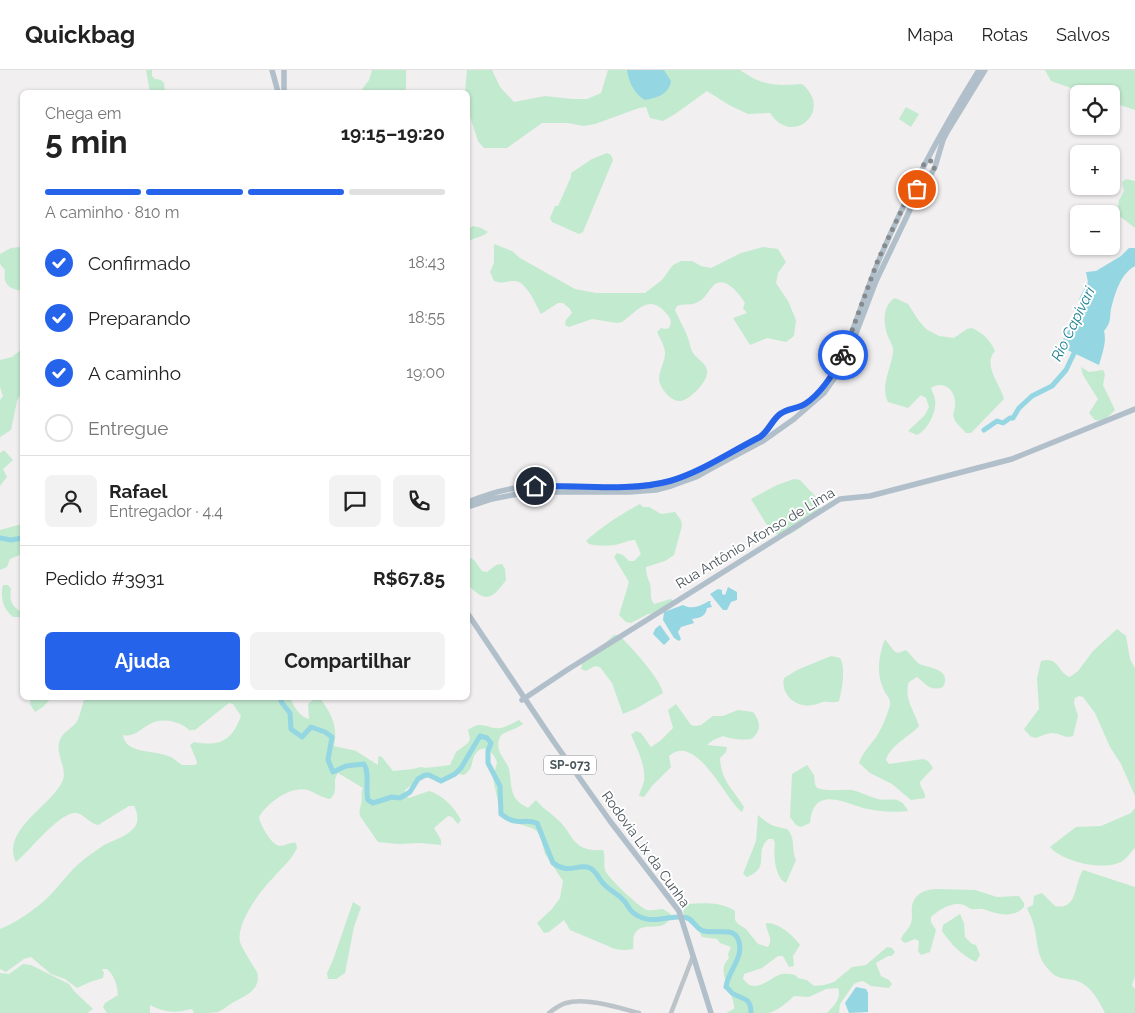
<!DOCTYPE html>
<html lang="pt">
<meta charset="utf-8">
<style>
:root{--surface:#fff;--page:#f2f2f2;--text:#222;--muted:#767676;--line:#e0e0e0;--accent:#2563eb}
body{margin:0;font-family:Raleway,sans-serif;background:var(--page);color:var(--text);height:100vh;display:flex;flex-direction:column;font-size:19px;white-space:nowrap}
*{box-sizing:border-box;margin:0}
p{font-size:16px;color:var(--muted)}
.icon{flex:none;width:28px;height:28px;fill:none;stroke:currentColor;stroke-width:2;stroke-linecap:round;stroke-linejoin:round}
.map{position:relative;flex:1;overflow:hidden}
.sheet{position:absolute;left:20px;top:20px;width:450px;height:610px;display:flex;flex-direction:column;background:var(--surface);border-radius:8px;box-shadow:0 1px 4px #0004}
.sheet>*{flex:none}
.tools{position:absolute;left:1070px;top:15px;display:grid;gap:10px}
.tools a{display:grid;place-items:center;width:50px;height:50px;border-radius:8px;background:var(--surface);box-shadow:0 1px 4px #0004;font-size:25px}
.pin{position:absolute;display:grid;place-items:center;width:42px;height:42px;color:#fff;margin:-21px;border:2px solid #fff;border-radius:50%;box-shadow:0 1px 5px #0007}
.courier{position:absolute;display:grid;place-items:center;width:50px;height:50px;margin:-25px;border:4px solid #2563eb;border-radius:50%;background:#fff;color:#222;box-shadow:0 1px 6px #0007}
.summary em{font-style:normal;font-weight:700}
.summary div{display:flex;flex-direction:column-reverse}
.summary{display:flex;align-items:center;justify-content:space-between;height:85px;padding:0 25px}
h1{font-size:32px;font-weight:700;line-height:38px}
.bar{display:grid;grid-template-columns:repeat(4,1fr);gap:8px 5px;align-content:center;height:60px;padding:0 25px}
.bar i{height:6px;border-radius:4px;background:var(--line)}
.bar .current{background:var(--accent)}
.bar p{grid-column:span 4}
.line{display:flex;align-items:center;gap:12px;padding:0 25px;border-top:1px solid var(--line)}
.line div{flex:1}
.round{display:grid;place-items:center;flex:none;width:52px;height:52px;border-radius:8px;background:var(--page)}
ol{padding:0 25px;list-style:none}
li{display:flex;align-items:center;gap:15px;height:55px}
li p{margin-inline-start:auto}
li .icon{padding:5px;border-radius:50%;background:var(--accent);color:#fff;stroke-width:4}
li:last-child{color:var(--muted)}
li i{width:28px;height:28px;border:2px solid var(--line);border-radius:50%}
.action{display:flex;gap:10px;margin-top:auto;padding:10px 25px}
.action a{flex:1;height:58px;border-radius:8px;background:var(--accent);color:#fff;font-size:20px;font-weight:700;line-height:58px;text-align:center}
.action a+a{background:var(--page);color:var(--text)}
header{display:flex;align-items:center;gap:30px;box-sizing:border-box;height:70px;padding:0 25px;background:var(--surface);border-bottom:1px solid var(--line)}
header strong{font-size:24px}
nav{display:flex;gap:28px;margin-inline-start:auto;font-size:18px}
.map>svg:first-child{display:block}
</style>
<header>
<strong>Quickbag</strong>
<nav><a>Mapa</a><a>Rotas</a><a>Salvos</a></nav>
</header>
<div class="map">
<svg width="1135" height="943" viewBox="0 0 1135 943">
<rect width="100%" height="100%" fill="#f1efef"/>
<path fill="#c2eacf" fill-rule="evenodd" d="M146,0H152V6L155,9L161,10L164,13L165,22H150Z
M372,0H406V18L405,22H360L369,10Z
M467,0H492L500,17L514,32L545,26L572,29H587L601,23L608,0H740C763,16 775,16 802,14C834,40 793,78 770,43L748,44L729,35L707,21L675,44L663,51L650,48L646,37L639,38L595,54L583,56L568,53H542L507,78H484L478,71L468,40V22H465Z
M1045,0H1135V40L1111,32V24H1088L1051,11Z
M906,37L919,44L911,57L899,49Z
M607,83L611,85L613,90L583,162L579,164L552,152L550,148L555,136H558L571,107V103L592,89Z
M1126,109L1135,111V158L1117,144L1119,130L1124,121L1122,112Z
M473,156L481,158L488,162L484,165L468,171V159Z
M494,174L512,181L520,188L575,219L596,223H645L662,210L673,195L681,191H692L701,196L711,198L741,183L763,177L778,179L786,192L778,203L776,213L788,231L796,250L794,266L786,272L767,268L750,275L733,248L747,243L743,238L745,233C739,224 724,203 712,217C706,224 706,228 696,233C689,236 683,233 677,236L675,240C679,250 685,259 688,268C690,273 690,278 693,283C697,289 705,292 707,300C710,310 688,333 678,331C671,330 664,322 661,316C655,305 665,295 665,283C665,277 660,268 657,262L661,258L665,259L669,258C672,252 671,248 666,243C648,223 638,241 622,252L617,253L592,249L569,257L565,255L566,250L572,243L570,239L563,233H558L541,244C536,235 526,209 513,211C503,212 504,214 494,211L490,202L494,193Z
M20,177L22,178V221C8,219 3,214 5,200L0,194V184L11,178Z
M895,228L908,234L919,251L926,259L939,266L954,268L967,259L972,258C983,263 990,270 995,281C982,295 1001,315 1004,329L971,363H966C963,359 955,353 954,348C952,344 955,340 955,336C957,321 944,309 931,318C932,322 935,326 935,330C937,341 928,360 917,365L908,361L925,345L929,337L926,328L921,325L908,338L888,332C880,316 891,299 893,282C894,276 889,270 887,264C883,251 883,235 895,228Z
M22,279V321L17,331L11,360L0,367V330L3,326L0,317V290L12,287Z
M1081,297L1089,302L1103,300L1105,304L1103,315L1115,340C1109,346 1104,352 1095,350L1089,343L1098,329L1083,305Z
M4,380L13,390L3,399L7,407L0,416V383Z
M794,409L800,410L816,427L821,436C817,446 798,461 788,465C783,467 774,464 770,460L751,429L777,415Z
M640,434L643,437H649L661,444L675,442L681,450L682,456L674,485L665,491L646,497C646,504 648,508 650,514C652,522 649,527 654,534L671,529L675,532L663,543L648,544L631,553L626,552L619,545L629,512L614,487L617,483L623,485L629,491H634L641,484L635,470C627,470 622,474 614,475C606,476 597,476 589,474L586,471C601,457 621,444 640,434Z
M22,454V484L10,489L7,497L0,500V460Z
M468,486L475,491L482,501L487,502L496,495L502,494L505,499L506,510C491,531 485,532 468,515Z
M3,515H8L11,519C9,531 12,537 22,542V547H13C3,539 0,527 3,515Z
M1117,559L1126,566L1130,589L1135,598V726L1121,694L1110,677L1095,643L1083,627L1079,626L1075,628L1074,633L1078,646L1073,666C1065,669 1060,663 1052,663C1046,663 1040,667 1035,668L1030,666L1024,659L1039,639L1037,608L1041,591C1060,586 1057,603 1070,607L1078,601L1093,581Z
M614,565H619C630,576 660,608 663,623L637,638L623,644L612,613L600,597L595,596L586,601L581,599L582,594Z
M885,569L894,581L898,583L906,580C911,584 913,589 918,593C924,598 953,597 943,617C930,622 926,614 917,607L909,612C903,628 915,642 919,656C908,668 891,674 886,690L889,694L923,689L928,691L933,698L920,712C920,718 926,722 925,728L911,730L892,714L870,703L859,693C863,681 872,674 878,664C882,658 888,643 890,635C891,628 885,624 883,618C876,602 879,584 885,569Z
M831,586L840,588C846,596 842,621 839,631C833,634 828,631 823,632C816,634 810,637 803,635C790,633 781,620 784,608L797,600Z
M31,628H51L44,636L35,642L30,634Z
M85,628H290C294,636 299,647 309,649L308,634L315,628H320C332,645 338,656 334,676L356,681L378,695V687L381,686L393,701L413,699L421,697C427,699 442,696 450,695L456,682L468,673L470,669L468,660C483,649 488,660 500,658C506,657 513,653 519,650L523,654C517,659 502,662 500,667C494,682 505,687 509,699C511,708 510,717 514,726C517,732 523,735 528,738L536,730C542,738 550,742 557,749C575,765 571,782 603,780C606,787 603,793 605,800C607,807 640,838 647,840C652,841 658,839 663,839L671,844C666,866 645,849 635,863C632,868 634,874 633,879C625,881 614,880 608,876L570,860L564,850L549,862L544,863L537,853L552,839L560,828L563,811L545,784L540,766L537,761L532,758L506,750L500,742L493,708L497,692C494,683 484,672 476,683C470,691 475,697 464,705L454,703L442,708L429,707L417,711L405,720L404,725L409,728L429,721C443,725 454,737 461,750L458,754L452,747L448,746L434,758L441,770V775L420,773L398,774L378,772L360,746C359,740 360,739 361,734C363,729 360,724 363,718L338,703C331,712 340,720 330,729C322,728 316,723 308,720C291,715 267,733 259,747C260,754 271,775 280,776C286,776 289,772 296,773L297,778C292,790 281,798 273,808C260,821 236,853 240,872C242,878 253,896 257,902C262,920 245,926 232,933C227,936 223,940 218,942C212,943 201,943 194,943L192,939C175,943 165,943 150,935V943H107L103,937L105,933L118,925C117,915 115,906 107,899H102L104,903L103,908L90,912L77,918L65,909L51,904L31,887L24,889L6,902L0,899V859C16,853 42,835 53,822C63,811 71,800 82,791C89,785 97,780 104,775C114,770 126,767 134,758C139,752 138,743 134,736H129L98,755C89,753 85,745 77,743C61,740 29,782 16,792C0,760 53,735 63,710C67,698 56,685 59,673C61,663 71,659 76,653C80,648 82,634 85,628ZM229,633L233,634L241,646C232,671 219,677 194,672L190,675L197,692L196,695H182C177,692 174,688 168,686C154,680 125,684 123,665C135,668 142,657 152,653C163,648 180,651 189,660H195Z
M676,634L691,655L696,656L701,655L713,646H723L738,640L753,642C760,651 762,659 753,668C747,671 729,669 723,666L713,670L707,675L727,677L726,682L720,688C721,711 733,719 744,737L742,742C726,731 696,661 669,686L671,697L652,716L644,727L639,726C640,721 643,716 644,711C646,696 637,678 631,665L636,661L641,663L651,677L660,671L673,658L668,640Z
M807,695L814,705L815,714L817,718C829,722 840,719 852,720C861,722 869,727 878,729C892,732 899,724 908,741C896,743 871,741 860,737C837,729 813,719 810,753L801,757L796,755L790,747L792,704Z
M1135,738V778C1130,783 1127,788 1121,792C1103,801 1063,792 1050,777L1076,757L1101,756L1131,743Z
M758,745C771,756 771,756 787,759C796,768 791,779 796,790L786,813C775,808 773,784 775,773L773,769H768C753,784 772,796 747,807L743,804L756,771Z
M1083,800L1135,817V907L1132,915L1135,919V943H1105C1098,929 1090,914 1074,910C1064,908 1058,910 1049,900C1034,884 1039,870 1033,853C1032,848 1029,843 1027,838L1033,835L1034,826L1042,823L1055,836C1078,841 1074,813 1083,800Z
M937,819L975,820L997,827L1019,826L1024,833V837C1013,849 997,844 983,839C979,838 975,840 971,839C968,838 967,836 964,835C952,831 939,840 931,847V852L936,860L930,882L921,885L918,881L919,871L915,869L905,873L901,870C902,863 909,860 911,853C913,847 911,842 912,836C914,824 925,819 937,819Z
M353,832L361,837L354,857L345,903L336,909H328L327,903L333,890Z
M688,834C703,833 722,832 735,841V850L738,854L746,859L758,874L768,877C774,869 766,862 766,853C778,852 794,866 800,875L793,886L794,896L789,897L783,886H778L762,898L744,904L743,909L749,915C761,919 769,909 779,905C784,903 790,904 795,905L798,908L807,910L814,916L824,915L834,912L852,897L866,895L887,877L892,878L895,882L892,886H888L876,893L881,906L889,910L892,914L889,918L871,916L863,911L858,912L854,914L840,934L839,943H827C834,936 842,928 838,918L826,919L809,927L794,926C788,932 776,942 768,943C754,943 740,943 726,943L734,939V935C732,920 715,901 729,888L728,884L731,877L720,873L717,869L702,867L700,863L702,859C697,852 688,850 683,843L684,838Z
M960,844L964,853L965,867L972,874L976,875L980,885L976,892C961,885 951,874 942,861L943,855Z
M23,894L31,895L69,914L75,922L93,939L87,943H0V903L9,904Z"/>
<path fill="#94d6e2" d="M627,0H664L671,11C669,24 657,28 645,30C634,24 629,12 627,0Z
M1129,178H1135V196C1120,204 1115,224 1111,239C1109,249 1112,251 1104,261C1107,272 1102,284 1099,295L1063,278L1061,273L1077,246L1080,227L1088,212L1086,202L1096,201L1121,186Z
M728,517L737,522V530L731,532L727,540H723L710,524L718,519L722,520V524L725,525Z
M709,531H711L710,533L712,537L707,538C706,546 700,548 692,549L694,553L681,557L678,562L681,569L679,571L674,568L663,550L664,542L683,535C692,540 700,536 709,531Z
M660,555L670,569L664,575L653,564L655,559Z
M856,917L866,919L868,923V942L849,943L845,933Z"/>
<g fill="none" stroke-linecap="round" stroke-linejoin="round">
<path stroke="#94d6e2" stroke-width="5" d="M984,360L997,351L1003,353L1010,348H1013L1019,338L1032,326L1052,316L1066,300L1077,277
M0,468L11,470L22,468
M280,628L282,633L290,643L291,659L302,667L311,657L325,662L332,667L328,690L333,702L346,696L364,694C370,704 365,718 368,730L373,733L392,727L400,728L410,722L418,709L425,705H429L441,711L455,704L461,698L480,666L487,668L491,673L488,681V693L500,716L501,744C517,757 523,748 537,753L553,793C569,805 578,793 590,798C596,801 598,807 602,812C608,820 619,824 625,832C628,836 630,841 635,844C650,855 666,846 683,847C692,847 694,856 701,860C711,865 731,857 737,867C747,885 728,900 726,917C727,917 732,923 732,923C742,930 751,926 751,943"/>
<path stroke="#bcc4ca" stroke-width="4.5" d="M549,943C554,939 559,935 566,933C585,927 620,938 639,943
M671,943L693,886"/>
<path stroke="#b1bfca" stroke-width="5.5" d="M272,0L278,22
M284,22V0
M468,432C485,425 504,419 523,417C567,413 612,422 656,414C693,408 727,384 759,367C768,361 770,352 778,346C785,339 794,340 803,335C818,327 829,310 837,297C854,262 864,225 879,190C907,124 941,61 979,0
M468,437L492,429L528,422H629L656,420L671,416L696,407L712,398L763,371L794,349L824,323L841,299L847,287L876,211L919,121L930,106L935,97L943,70L947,62L985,0
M468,544L554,672L610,751L679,841L711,943
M522,630L567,600L840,429L870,426L1012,389L1135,339"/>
</g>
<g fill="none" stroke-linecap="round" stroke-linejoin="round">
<path stroke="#848a8e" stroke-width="5" stroke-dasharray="0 9" d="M843,285L878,190L921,99L926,91H931L935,97L926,112L919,120L917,119"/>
<path stroke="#2563eb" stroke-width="6" d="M535,416C576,415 631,422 670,411C701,402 730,382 760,367C769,361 772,350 780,344C788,338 797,339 805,334C822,323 834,303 843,285"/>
</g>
<g text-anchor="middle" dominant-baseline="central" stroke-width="4" stroke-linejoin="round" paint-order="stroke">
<rect fill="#fff" stroke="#80878c" stroke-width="1" x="544" y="685.5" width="52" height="19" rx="4"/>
<g font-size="12" font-weight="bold" fill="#49535a">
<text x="570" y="695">SP-073</text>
</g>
<g font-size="14" fill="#49535a" stroke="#fff">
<text transform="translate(755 468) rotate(-31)">Rua Antônio Afonso de Lima</text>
<text transform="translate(646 779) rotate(54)">Rodovia Lix da Cunha</text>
</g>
<g font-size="15" font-style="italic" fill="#1b8092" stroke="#fff">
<text transform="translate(1073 254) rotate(-64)">Rio Capivari</text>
</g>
</g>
</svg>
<div class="tools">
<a><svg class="icon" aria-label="locate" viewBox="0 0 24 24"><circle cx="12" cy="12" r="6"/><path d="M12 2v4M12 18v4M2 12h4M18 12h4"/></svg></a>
<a>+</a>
<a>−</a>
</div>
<div class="pin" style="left:917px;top:119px;background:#ea580c"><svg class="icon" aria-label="bag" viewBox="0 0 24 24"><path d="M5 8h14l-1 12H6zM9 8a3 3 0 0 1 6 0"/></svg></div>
<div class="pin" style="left:535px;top:416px;background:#1f2937"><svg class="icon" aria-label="home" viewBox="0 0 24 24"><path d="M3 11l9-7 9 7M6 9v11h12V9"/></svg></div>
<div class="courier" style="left:843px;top:285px"><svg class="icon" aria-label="bike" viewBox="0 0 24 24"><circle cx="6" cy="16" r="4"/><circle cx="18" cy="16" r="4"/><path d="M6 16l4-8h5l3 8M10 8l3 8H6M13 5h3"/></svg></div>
<section class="sheet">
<div class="summary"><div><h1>5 min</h1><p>Chega em</p></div><em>19:15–19:20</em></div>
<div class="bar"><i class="current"></i><i class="current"></i><i class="current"></i><i></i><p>A caminho · 810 m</p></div>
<ol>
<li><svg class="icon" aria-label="check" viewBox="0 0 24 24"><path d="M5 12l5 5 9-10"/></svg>Confirmado<p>18:43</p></li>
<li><svg class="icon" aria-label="check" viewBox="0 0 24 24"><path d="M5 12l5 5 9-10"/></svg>Preparando<p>18:55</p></li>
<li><svg class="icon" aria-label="check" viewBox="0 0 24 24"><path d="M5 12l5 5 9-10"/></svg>A caminho<p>19:00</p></li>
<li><i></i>Entregue</li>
</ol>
<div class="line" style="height:90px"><a class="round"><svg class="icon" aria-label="person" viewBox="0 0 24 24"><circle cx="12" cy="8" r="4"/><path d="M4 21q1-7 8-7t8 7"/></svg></a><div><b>Rafael</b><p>Entregador · 4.4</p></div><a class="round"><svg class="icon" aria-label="chat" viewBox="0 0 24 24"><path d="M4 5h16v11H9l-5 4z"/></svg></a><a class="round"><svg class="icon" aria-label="phone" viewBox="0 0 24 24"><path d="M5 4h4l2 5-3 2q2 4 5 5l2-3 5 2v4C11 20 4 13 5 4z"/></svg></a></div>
<div class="line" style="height:65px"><div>Pedido #3931</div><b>R$67.85</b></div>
<div class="action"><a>Ajuda</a><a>Compartilhar</a></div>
</section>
</div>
